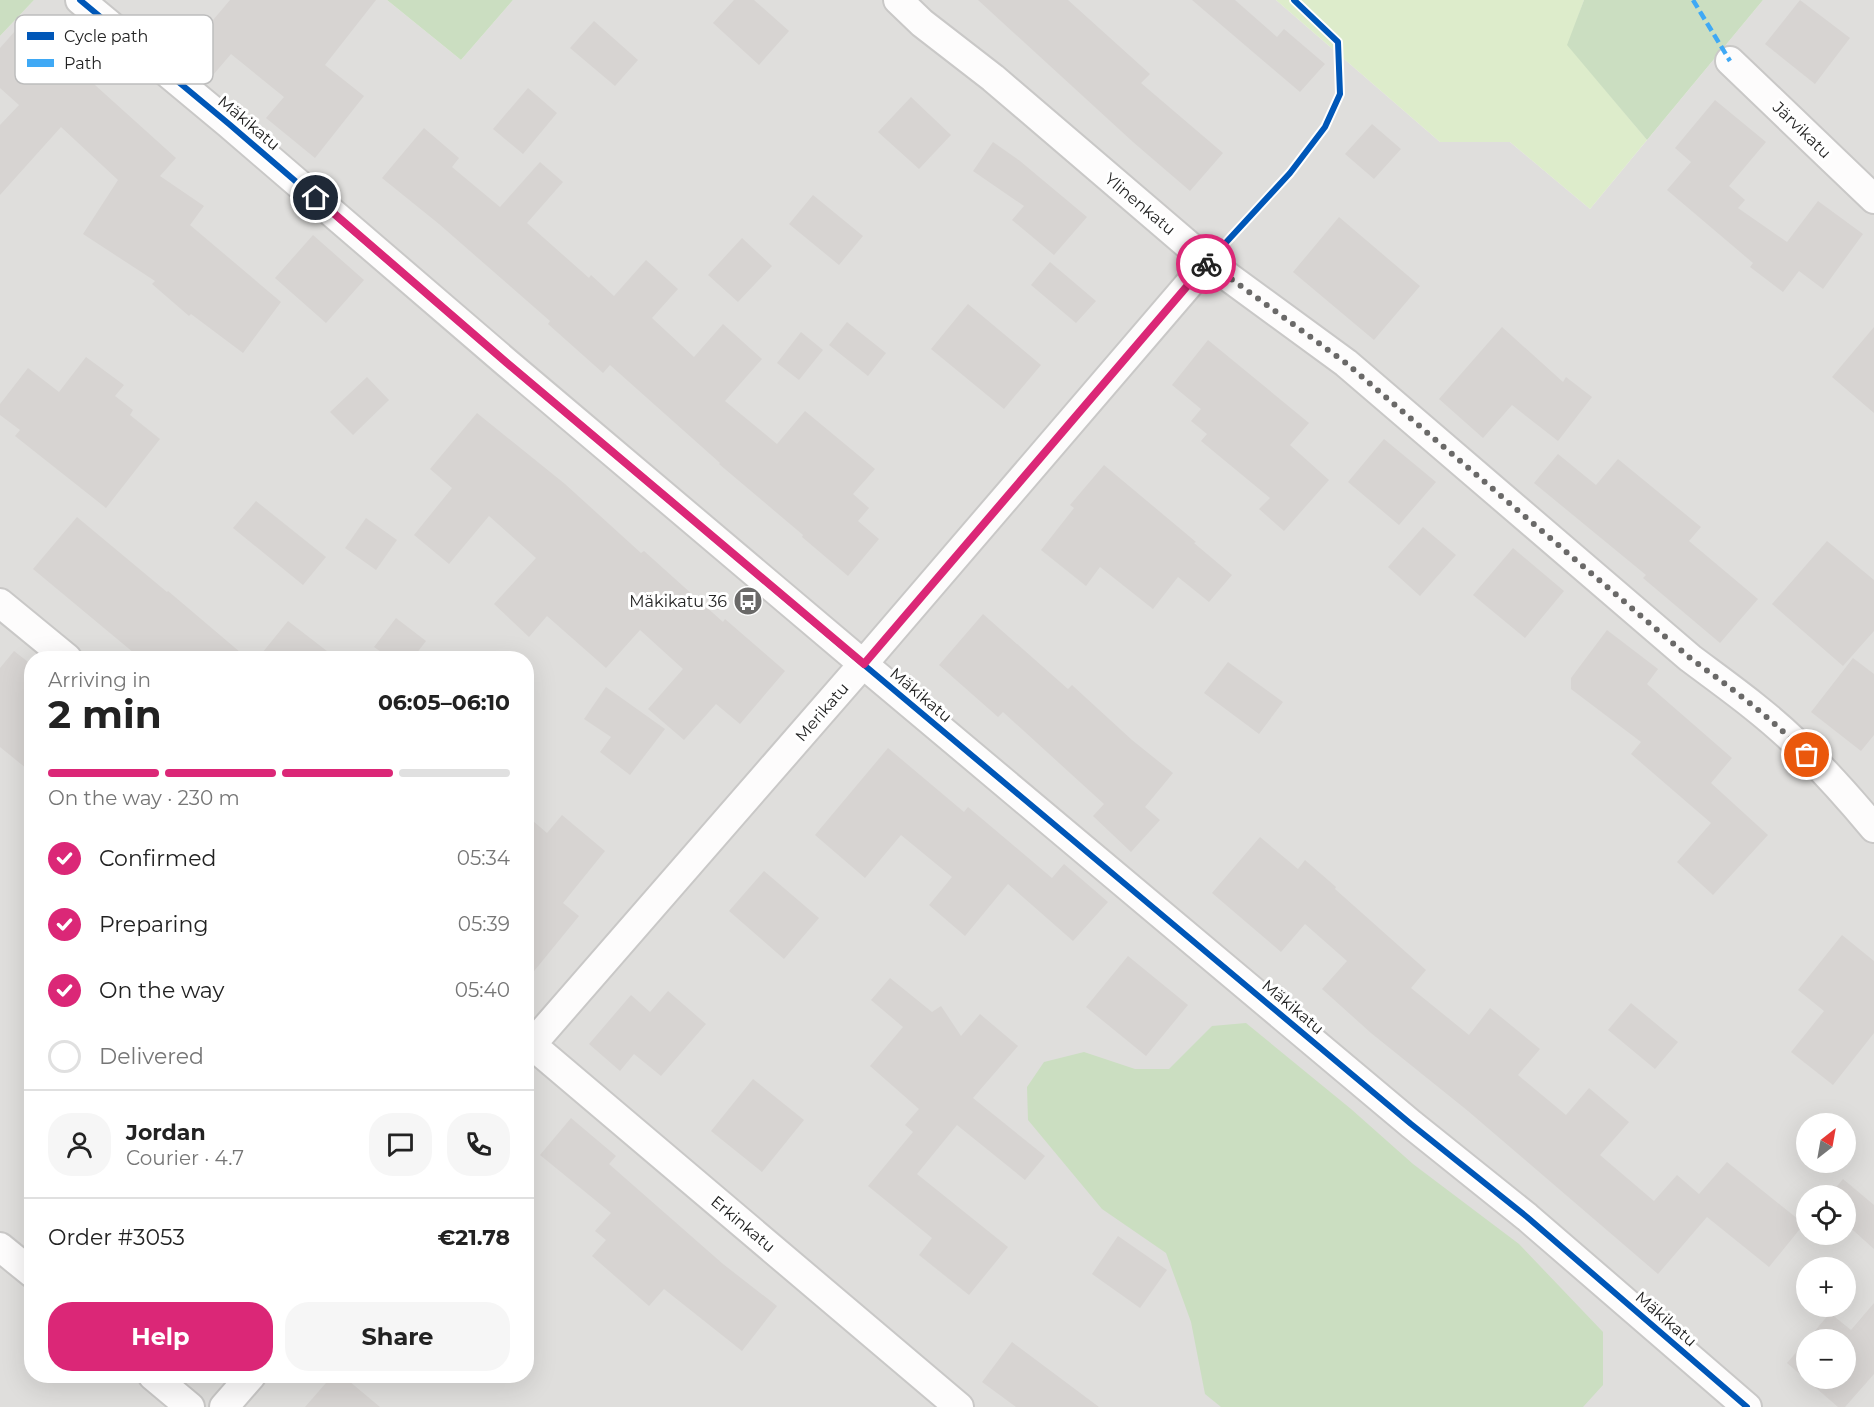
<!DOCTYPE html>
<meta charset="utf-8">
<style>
:root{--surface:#fff;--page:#f6f6f6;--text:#222;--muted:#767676;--line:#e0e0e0;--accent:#db2777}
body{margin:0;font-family:Montserrat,sans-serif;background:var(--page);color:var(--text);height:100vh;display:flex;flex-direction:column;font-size:22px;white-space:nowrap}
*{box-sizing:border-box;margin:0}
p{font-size:20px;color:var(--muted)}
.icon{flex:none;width:33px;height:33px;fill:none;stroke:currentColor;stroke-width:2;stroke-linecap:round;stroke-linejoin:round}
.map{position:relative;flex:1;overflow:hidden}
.panel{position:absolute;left:24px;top:651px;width:510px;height:732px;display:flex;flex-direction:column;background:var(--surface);border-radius:24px;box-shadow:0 6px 24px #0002}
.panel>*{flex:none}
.needle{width:39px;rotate:31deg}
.controls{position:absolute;left:1796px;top:1113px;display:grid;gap:12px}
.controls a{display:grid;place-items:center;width:60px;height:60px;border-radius:50%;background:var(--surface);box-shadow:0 6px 24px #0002;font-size:30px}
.pin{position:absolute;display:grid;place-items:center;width:51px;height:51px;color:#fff;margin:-26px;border:3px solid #fff;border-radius:50%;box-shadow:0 2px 6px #0007}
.courier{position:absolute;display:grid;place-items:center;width:60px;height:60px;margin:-30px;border:4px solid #db2777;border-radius:50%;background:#fff;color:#222;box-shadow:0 2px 8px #0007}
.overview em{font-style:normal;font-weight:700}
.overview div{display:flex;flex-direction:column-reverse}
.overview{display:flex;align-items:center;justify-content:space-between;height:102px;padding:0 24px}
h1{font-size:39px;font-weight:700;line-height:45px}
.bar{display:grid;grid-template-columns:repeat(4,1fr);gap:9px 6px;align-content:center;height:72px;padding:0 24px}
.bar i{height:8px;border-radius:4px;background:var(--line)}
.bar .selected{background:var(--accent)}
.bar p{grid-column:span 4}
.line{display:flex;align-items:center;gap:15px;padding:0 24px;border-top:2px solid var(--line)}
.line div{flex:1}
.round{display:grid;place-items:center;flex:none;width:63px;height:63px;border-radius:24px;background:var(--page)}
ol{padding:0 24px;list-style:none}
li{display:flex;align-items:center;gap:18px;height:66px}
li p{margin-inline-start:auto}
li .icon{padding:6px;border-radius:50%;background:var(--accent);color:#fff;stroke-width:4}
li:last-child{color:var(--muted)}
li i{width:33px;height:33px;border:3px solid var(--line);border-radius:50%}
.cta{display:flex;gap:12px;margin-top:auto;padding:12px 24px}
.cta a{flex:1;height:69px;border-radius:24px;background:var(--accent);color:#fff;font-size:24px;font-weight:700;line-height:69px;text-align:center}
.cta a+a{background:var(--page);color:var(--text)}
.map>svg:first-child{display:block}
</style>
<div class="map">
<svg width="1874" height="1407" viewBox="0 0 1874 1407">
<rect width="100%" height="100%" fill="#f0eeeb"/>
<path fill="#dfdedc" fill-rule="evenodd" d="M34,0H387L461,60L513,0H1276L1440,142H1510L1590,209L1763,0H1874V1407H0V36ZM32,658H526V1376H32ZM1806,1124H1845V1162H1806ZM1806,1196H1845V1234H1806ZM1806,1268H1845V1306H1806ZM1806,1340H1845V1378H1806Z"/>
<path fill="#ddeccb" d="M1276,0H1584L1568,45L1647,140L1590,209L1510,142H1440Z"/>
<path fill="#cbdec1" d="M0,0H34L0,36Z
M387,0H513L461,60Z
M1584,0H1763L1647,140L1567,45Z
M1246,1023L1351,1109L1413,1164L1519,1244L1603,1332V1385L1583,1407H1221L1205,1394L1191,1322L1166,1253L1102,1209L1028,1120L1027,1087L1044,1062L1084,1052L1135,1069H1169L1212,1026Z"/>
<path fill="#d7d4d2" d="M230,0H376L325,65L364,96L315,158L266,118L284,97L231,54L213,75L186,52Z
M734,0H754L789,31L759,65L713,23Z
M978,0H1068L1150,74L1141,83L1223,153L1190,191L1133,142Z
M1192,0H1235L1277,37L1284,29L1325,64L1300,92Z
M1800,0L1850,38L1815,84L1765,44Z
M24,21L176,158L160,176L204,206L190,225L281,302L243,353L191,314L189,316L152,284L155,281L83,234L118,180L61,127L0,195V125L19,105L0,88V48Z
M594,21L638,60L615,86L570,48Z
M528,88L557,113L523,154L493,129Z
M911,97L951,135L919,169L878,132Z
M1715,100L1766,142L1729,186L1745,200L1738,208L1787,242L1818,201L1863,234L1823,289L1799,271L1783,292L1750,267L1753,263L1667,190L1691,162L1675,148Z
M1372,124L1401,149L1374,179L1345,154Z
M424,128L459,158L452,167L500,207L540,162L563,182L527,223L589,278L591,275L614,296L646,260L678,289L652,318L694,357L723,324L762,359L725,401L777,444L805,411L875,469L853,494L869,508L858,521L879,539L848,576L802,537L803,535L719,464L720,463L610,365L603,373L548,324L550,321L439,224L382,178Z
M993,142L1020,161L1087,217L1054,255L1012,220L1024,206L973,171Z
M813,195L863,236L839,265L789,224Z
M1339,217L1420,286L1374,340L1293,272Z
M313,235L364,280L326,323L275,278Z
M742,238L772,266L738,302L708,275Z
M1050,262L1096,301L1076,323L1031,285Z
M968,304L1041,365L1004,409L931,349Z
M847,322L886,353L868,376L829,345Z
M1502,327L1563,382L1566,377L1592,397L1558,441L1512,405L1483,438L1439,399Z
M1874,327V413L1832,377Z
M801,332L823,350L799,380L777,363Z
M1208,340L1309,423L1290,445L1329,480L1284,531L1259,509L1270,498L1201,441L1207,434L1191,421L1201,409L1172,385Z
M86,357L124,385L115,396L133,410L130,415L160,439L106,508L15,436L20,430L0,415V404L28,368L59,392Z
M367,377L389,400L353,435L330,412Z
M477,413L565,484L641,553L644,551L723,622L725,619L785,671L740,724L716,704L684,740L648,709L683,669L640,630L606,668L547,616L529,637L494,604L536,558L489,516L449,564L414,535L452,488L430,469Z
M1384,439L1436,482L1399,525L1348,482Z
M1558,454L1596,485L1618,459L1701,527L1689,541L1758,599L1720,643L1643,578L1646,575L1534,483Z
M1104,465L1196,542L1194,543L1232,575L1209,602L1178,577L1153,609L1100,567L1086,586L1041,550L1074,508L1070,505Z
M256,501L326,557L303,585L233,528Z
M77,517L167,592L168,591L247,658H140L33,569Z
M366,518L397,540L376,570L345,548Z
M1423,527L1456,555L1420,596L1388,567Z
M1827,541L1874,580V631L1843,666L1772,604Z
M1513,548L1564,591L1525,638L1473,595Z
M983,614L1068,689L1072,685L1132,740L1173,773L1145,807L1160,820L1131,852L1093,816L1104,804L1003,712L998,717L939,665Z
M396,618L426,641L413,658H390L374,647Z
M288,621L336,658H258Z
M1607,630L1658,669L1647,684L1732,758L1711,783L1768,835L1713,895L1677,862L1711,823L1631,754L1641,742L1571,689V678Z
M14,651L32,665V773L0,747V668Z
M1853,658L1874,674V735L1861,751L1811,712Z
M1228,662L1283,702L1259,734L1204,693Z
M606,687L665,729L630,775L600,752L611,737L584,719Z
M888,748L964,812L968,807L1052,878L1064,864L1108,902L1073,941L1008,884L965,936L929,905L952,877L901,835L865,878L815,835Z
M526,815L547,833L562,815L605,851L563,903L579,916L526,981Z
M1260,837L1298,869L1305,860L1336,887L1335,889L1426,970L1411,988L1469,1035L1490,1008L1540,1049L1518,1075L1566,1115L1589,1088L1629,1122L1600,1155L1654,1201L1677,1175L1699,1194L1727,1162L1804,1224L1769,1267L1707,1217L1658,1274L1468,1111L1371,1033L1322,989L1347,961L1305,924L1281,952L1212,893Z
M764,871L819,918L784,959L729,911Z
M1842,935L1874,961V1033L1833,1085L1791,1052L1824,1011L1798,990Z
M1128,956L1188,1005L1146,1056L1086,1007Z
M890,978L932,1012L941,1006L961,1036L980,1014L1018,1046L973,1098L1045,1156L1025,1180L957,1125L917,1174L1008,1247L969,1295L919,1255L932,1238L868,1186L913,1132L905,1125L919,1109L870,1066L903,1027L871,1000Z
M668,991L706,1024L661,1076L634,1054L620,1071L589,1044L631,995L650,1012Z
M1631,1003L1678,1042L1655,1069L1608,1030Z
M753,1079L804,1120L762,1172L711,1131Z
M571,1118L616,1156L609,1164L723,1264L777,1306L742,1351L664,1289L649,1306L592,1256L606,1240L595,1231L611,1213L540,1155Z
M1843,1179L1874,1205V1249L1845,1223V1196H1829Z
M1118,1236L1167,1270L1140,1308L1092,1274Z
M1874,1303V1374L1845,1407H1838L1787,1363L1806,1341V1378H1845V1340H1807L1830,1313L1851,1330Z
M1012,1342L1099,1407H1016L982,1382Z
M332,1376H343L380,1407H305Z"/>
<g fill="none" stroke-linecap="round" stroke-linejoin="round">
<g stroke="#c9c8c7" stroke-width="32">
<path id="minor" d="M80,0L229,124L507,363L863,664L1411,1124L1527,1217L1747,1407
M898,0L922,23L993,78L1208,262L1346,363L1690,658C1726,685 1763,711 1795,742C1823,769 1849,798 1874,828
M1730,61L1874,199
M0,603L67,658
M526,1040L959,1407
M526,1051L863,664L1208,262
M0,1247L32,1273
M153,1376L190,1407
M224,1407L251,1376"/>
</g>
<use href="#minor" stroke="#fdfcfc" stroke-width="28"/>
<path stroke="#3fa9f5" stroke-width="4.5" stroke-dasharray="9 4.5" stroke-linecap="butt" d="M1693,0L1730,61"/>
<g stroke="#fff" stroke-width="10">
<path id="cycleway" d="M80,0L229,124L507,363L863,664L1411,1124L1527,1217L1747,1407
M1208,262L1290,173L1325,127L1340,94L1338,42L1294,0"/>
</g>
<use href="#cycleway" stroke="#0057b8" stroke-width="6"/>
</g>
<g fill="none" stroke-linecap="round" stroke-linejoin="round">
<path stroke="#6a6968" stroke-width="6" stroke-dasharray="0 10.8" d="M1206,264L1208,262L1346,363L1690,658C1731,688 1772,718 1807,755"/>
<path stroke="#db2777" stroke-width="8" d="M316,198L507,363L864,664L1206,264"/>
</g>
<defs>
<g id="bus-disc" transform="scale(1.5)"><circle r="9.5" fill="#6a6968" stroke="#fff"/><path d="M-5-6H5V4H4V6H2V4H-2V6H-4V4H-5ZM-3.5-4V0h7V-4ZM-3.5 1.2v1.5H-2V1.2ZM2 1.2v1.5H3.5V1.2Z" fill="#fff"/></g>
</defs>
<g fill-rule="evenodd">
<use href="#bus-disc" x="748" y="601"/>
</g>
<g text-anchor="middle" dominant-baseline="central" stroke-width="6" stroke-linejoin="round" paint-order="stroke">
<g font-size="16" fill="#222" stroke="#fff">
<text transform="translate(249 123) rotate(40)">Mäkikatu</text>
<text transform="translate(1802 130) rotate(44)">Järvikatu</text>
<text transform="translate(1140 204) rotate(40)">Ylinenkatu</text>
<text transform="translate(921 695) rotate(40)">Mäkikatu</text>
<text transform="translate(822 712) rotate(-49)">Merikatu</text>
<text transform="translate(1293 1007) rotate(40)">Mäkikatu</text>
<text transform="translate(743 1224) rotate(40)">Erkinkatu</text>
<text transform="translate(1666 1319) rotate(41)">Mäkikatu</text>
</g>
<g font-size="16" fill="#222" stroke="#fff" text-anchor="end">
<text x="727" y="601">Mäkikatu 36</text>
</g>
</g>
<rect x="15" y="15" width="198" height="69" rx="9" fill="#fff" stroke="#bdbdbd" stroke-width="1.5"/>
<rect x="27" y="32" width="27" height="8" fill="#0057b8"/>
<rect x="27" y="59" width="27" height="8" fill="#3fa9f5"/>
<g font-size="16" fill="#222">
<text x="64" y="42">Cycle path</text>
<text x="64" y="69">Path</text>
</g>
</svg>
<div class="controls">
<a><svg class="needle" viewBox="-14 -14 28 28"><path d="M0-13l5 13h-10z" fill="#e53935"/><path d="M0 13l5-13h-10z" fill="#767676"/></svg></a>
<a><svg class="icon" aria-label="locate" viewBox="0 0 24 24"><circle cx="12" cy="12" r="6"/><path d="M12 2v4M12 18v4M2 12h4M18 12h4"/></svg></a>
<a>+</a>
<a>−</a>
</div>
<div class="pin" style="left:1807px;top:755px;background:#ea580c"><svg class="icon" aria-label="bag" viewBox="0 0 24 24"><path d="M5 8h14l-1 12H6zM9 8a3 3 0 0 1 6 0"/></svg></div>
<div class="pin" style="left:316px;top:198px;background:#1f2937"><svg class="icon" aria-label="home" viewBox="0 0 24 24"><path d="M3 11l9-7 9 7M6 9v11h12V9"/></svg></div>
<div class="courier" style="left:1206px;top:264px"><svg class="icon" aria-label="bike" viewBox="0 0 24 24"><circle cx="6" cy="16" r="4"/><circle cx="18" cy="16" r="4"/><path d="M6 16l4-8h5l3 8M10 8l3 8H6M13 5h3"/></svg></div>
<section class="panel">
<div class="overview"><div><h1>2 min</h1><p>Arriving in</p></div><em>06:05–06:10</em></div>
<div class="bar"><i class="selected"></i><i class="selected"></i><i class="selected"></i><i></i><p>On the way · 230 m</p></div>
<ol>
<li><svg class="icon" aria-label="check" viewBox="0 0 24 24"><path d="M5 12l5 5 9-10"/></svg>Confirmed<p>05:34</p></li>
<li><svg class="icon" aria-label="check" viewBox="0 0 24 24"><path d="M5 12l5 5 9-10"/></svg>Preparing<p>05:39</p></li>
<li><svg class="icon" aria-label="check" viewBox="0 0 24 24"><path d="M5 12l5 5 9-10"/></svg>On the way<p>05:40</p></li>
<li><i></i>Delivered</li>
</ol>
<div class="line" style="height:108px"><a class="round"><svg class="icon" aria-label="person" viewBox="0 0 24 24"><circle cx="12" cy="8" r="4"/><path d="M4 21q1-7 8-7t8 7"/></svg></a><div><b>Jordan</b><p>Courier · 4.7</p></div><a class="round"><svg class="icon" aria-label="chat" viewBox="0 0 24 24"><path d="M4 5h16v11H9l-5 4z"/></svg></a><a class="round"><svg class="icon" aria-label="phone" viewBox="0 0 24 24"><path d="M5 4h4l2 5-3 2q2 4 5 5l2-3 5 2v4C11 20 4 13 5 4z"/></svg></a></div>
<div class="line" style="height:78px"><div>Order #3053</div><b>€21.78</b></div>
<div class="cta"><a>Help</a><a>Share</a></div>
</section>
</div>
